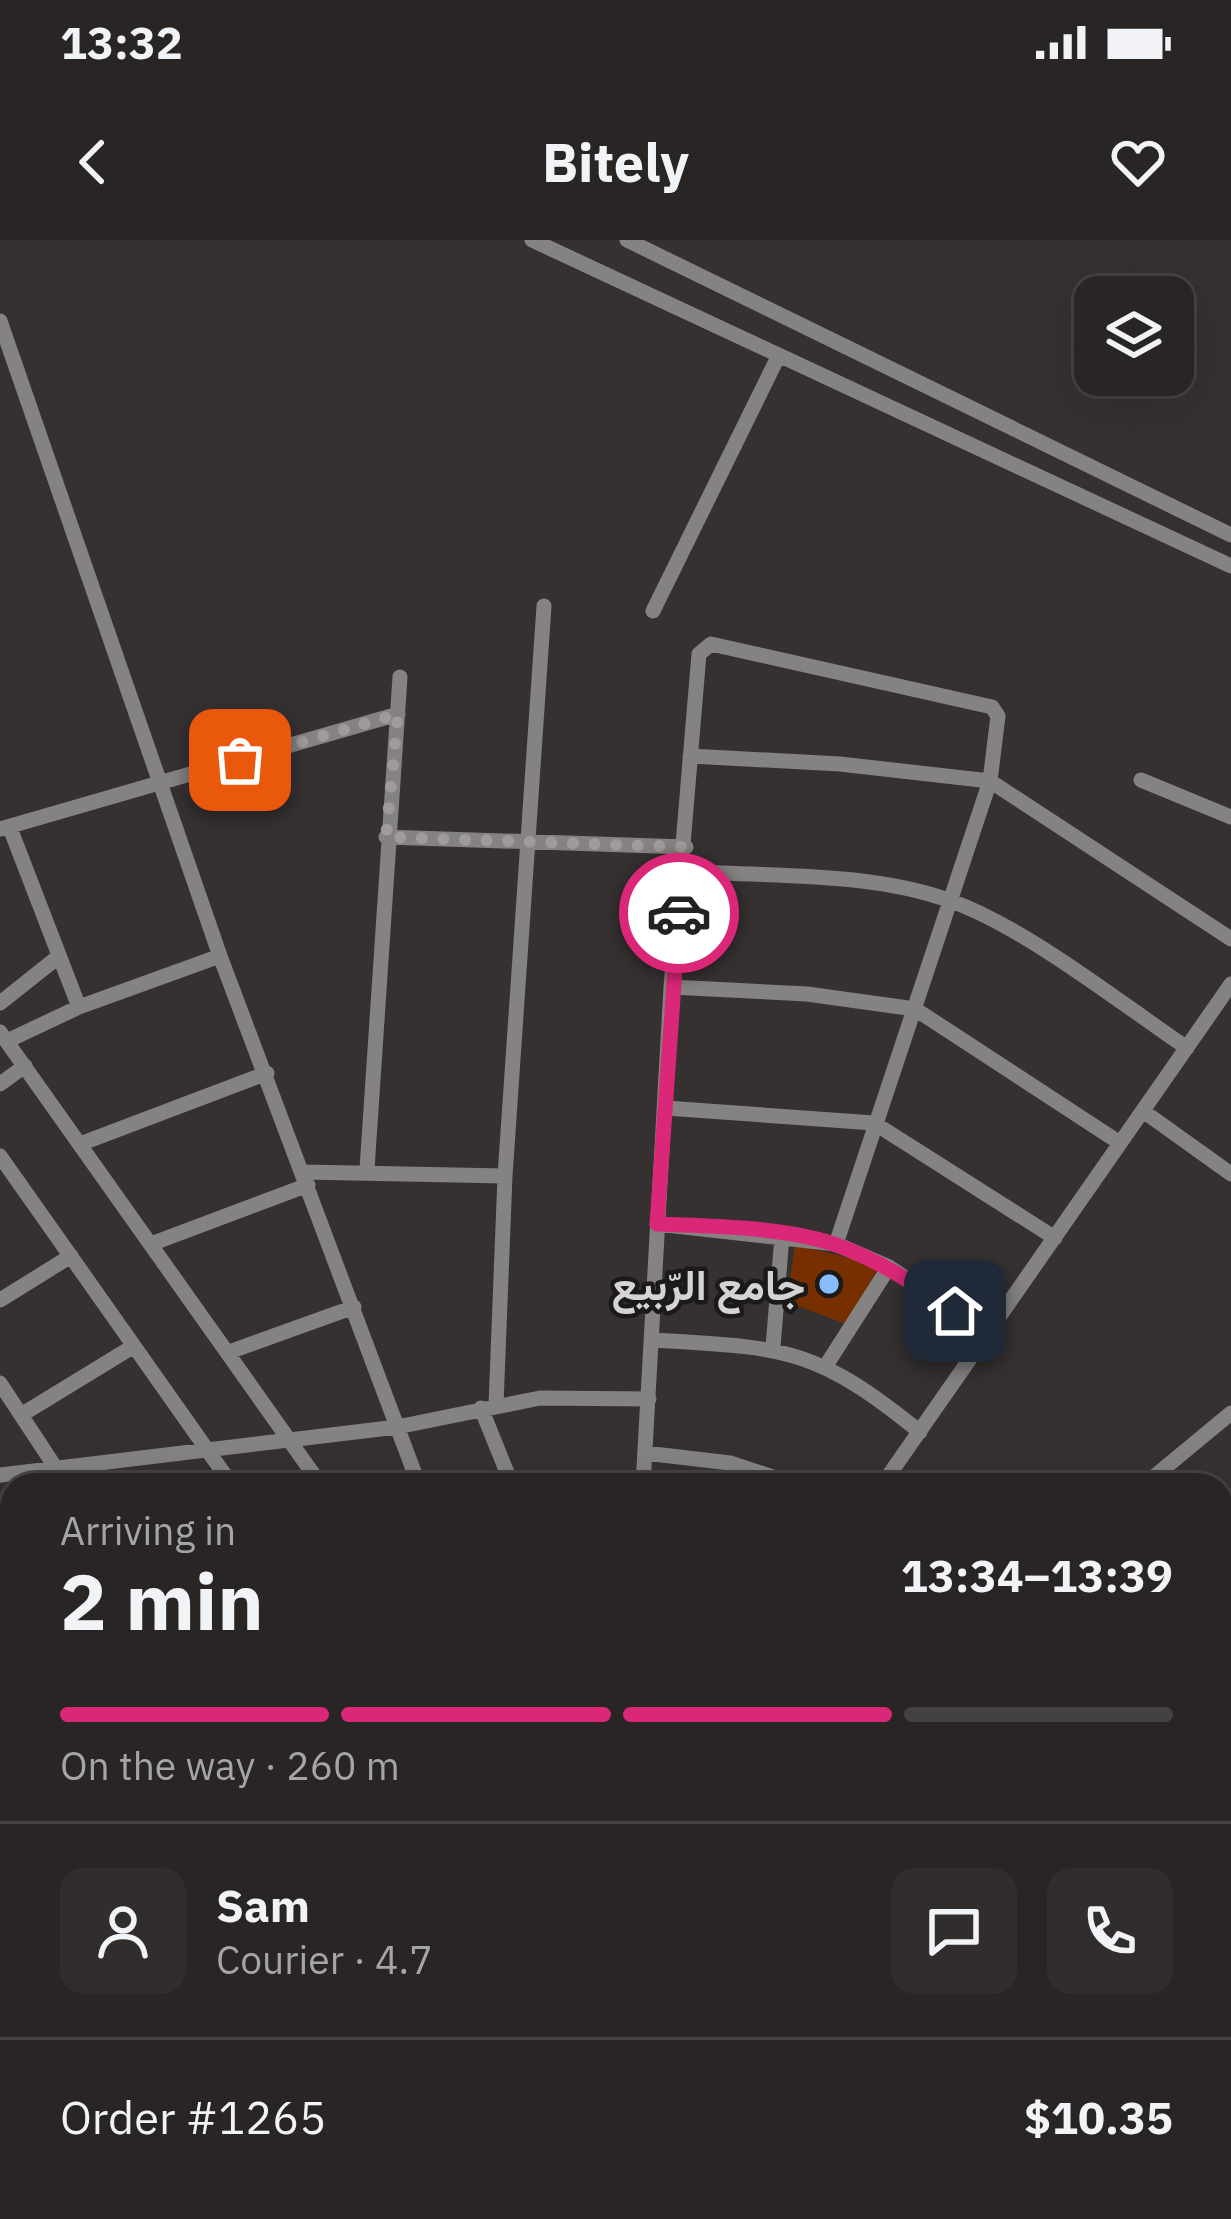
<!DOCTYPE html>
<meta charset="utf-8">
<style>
:root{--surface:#282524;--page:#302d2c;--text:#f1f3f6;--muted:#a5a5a6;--line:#444241;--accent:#db2777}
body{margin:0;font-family:"IBM Plex Sans",Vazirmatn,sans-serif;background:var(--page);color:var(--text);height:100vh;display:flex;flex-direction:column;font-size:45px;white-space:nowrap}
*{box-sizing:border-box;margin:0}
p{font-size:39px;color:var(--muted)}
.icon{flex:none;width:66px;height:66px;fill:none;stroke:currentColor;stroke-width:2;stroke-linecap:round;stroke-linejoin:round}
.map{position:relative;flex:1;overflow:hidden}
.panel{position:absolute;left:0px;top:1233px;width:1233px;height:747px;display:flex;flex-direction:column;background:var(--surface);border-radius:36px 36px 0 0;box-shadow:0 12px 48px #0002,0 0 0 3px var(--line)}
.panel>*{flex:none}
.buttons{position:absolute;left:1074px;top:36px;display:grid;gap:24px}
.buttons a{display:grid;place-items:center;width:120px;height:120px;border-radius:24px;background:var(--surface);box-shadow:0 12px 48px #0002,0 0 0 3px var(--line);font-size:60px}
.pin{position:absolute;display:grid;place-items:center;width:102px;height:102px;color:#fff;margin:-51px;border-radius:24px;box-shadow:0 6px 18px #0006}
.courier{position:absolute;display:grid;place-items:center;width:120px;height:120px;margin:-60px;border:9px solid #db2777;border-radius:50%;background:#fff;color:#222;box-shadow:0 3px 15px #0007}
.overview em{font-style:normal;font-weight:800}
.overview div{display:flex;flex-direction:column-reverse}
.overview{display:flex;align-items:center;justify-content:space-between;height:204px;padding:0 60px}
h1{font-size:78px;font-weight:800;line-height:90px}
.bar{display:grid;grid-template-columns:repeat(4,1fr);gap:18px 12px;align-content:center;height:144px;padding:0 60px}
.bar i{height:15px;border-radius:9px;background:var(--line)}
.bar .active{background:var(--accent)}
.bar p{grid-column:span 4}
.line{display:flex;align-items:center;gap:30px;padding:0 60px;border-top:3px solid var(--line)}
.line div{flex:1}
.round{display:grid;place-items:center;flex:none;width:126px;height:126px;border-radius:24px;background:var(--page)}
.status{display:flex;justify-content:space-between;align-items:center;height:84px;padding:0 60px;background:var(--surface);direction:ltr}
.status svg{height:33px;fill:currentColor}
header{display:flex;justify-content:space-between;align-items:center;height:156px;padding:0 60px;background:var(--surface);font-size:54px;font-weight:800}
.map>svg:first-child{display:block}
</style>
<div class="status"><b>13:32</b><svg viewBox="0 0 49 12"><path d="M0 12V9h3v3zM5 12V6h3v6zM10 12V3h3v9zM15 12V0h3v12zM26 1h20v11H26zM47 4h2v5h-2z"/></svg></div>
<header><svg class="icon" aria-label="back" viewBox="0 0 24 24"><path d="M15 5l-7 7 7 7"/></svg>Bitely<svg class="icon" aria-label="heart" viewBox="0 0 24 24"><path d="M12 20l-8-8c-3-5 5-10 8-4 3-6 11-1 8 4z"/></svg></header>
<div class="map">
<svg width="1231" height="1979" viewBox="0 0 1231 1979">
<rect width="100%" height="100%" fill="#353130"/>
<path fill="#782f00" d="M795,1005L880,1025L846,1084L787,1062Z"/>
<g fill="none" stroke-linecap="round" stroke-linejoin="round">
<path stroke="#848382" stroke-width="15" d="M532,0L1231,326
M627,0L1231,295
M0,81L220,716L419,1245
M653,371L777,119
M690,516L840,524L990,541L1231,699
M1141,540L1231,577
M10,588L79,767
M0,589L398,474
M386,597L686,607
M684,631C770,637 869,631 951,661C1026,688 1119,762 1187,808
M671,747L807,754L915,769L1120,903
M0,763L58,717
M0,792L321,1245
M7,801L79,767L220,716
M0,844L25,826
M666,868L874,883L1055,998
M1143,871L1231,934
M80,904L267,833
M0,916L232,1245
M367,929L400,437
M303,932L505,936
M657,984L836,1004L889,1027L988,1093
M151,1004L308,945
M0,1060L71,1016
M653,1100C785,1108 814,1106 920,1192
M773,1107L782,996
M229,1112L354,1067
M827,1124L889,1027
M0,1143L67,1245
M496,1165L505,936L544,366
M481,1168L512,1245
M21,1175L134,1106
M645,1213L730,1223L797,1245
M0,1235L397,1187L540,1158L649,1159
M643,1245L671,747L699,414L711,404L992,467L998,476L990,541L836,1004
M882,1245L1231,744
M1144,1245L1231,1173
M1221,1325L1231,1317
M0,1354L12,1347
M1221,1407L1231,1399
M1221,1507L1231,1503
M0,1525L12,1517
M1221,1602L1231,1598
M1221,1659L1231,1672
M0,1682L12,1702
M0,1712L12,1730
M1221,1865L1231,1877
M39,1968L43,1979
M215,1968L219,1979
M380,1968L384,1979
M666,1968L675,1979
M1152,1968L1160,1979
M91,1979L116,1968
M483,1979L509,1968
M748,1979L764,1968
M935,1979L950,1968"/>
<path stroke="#848382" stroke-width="18" d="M0,1896L12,1892
M550,1968L552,1979"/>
</g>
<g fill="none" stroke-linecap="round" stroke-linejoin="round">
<path stroke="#9e9b9a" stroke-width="12" stroke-dasharray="0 21.6" d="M240,520L398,474L386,597L686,607L679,673"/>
<path stroke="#db2777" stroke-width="15" d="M679,673L657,984C712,986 791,987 842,1007C884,1023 918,1047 955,1071"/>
</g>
<circle fill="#89bafc" stroke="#1b1a19" stroke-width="4.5" cx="829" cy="1044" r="12"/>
<g text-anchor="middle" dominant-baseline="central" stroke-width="9" stroke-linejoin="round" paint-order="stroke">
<g font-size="42" font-weight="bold" fill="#d6d4d3" stroke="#1b1a19" text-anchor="end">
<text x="805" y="1044">جامع الرّبيع</text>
</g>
</g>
</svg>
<div class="buttons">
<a><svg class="icon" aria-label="layers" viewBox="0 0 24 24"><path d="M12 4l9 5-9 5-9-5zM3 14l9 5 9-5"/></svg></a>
</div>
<div class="pin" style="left:240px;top:520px;background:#ea580c"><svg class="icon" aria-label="bag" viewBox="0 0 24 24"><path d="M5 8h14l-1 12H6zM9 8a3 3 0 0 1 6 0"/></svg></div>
<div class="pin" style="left:955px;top:1071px;background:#1f2937"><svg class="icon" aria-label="home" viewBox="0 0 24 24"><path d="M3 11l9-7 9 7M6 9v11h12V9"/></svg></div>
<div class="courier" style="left:679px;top:673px"><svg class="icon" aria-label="car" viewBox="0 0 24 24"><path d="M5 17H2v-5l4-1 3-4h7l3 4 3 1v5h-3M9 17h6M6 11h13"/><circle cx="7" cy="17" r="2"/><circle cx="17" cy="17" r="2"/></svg></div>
<section class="panel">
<div class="overview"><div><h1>2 min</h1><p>Arriving in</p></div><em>13:34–13:39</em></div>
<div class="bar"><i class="active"></i><i class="active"></i><i class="active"></i><i></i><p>On the way · 260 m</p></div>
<div class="line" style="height:216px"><a class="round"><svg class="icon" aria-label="person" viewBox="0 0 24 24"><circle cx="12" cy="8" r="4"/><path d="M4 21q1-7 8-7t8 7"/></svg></a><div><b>Sam</b><p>Courier · 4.7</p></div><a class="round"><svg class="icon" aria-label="chat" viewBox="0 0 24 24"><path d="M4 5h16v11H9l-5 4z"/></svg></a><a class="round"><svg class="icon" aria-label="phone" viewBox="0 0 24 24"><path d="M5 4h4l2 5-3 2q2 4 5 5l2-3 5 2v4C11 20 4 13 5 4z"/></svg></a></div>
<div class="line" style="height:156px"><div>Order #1265</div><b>$10.35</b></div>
</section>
</div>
